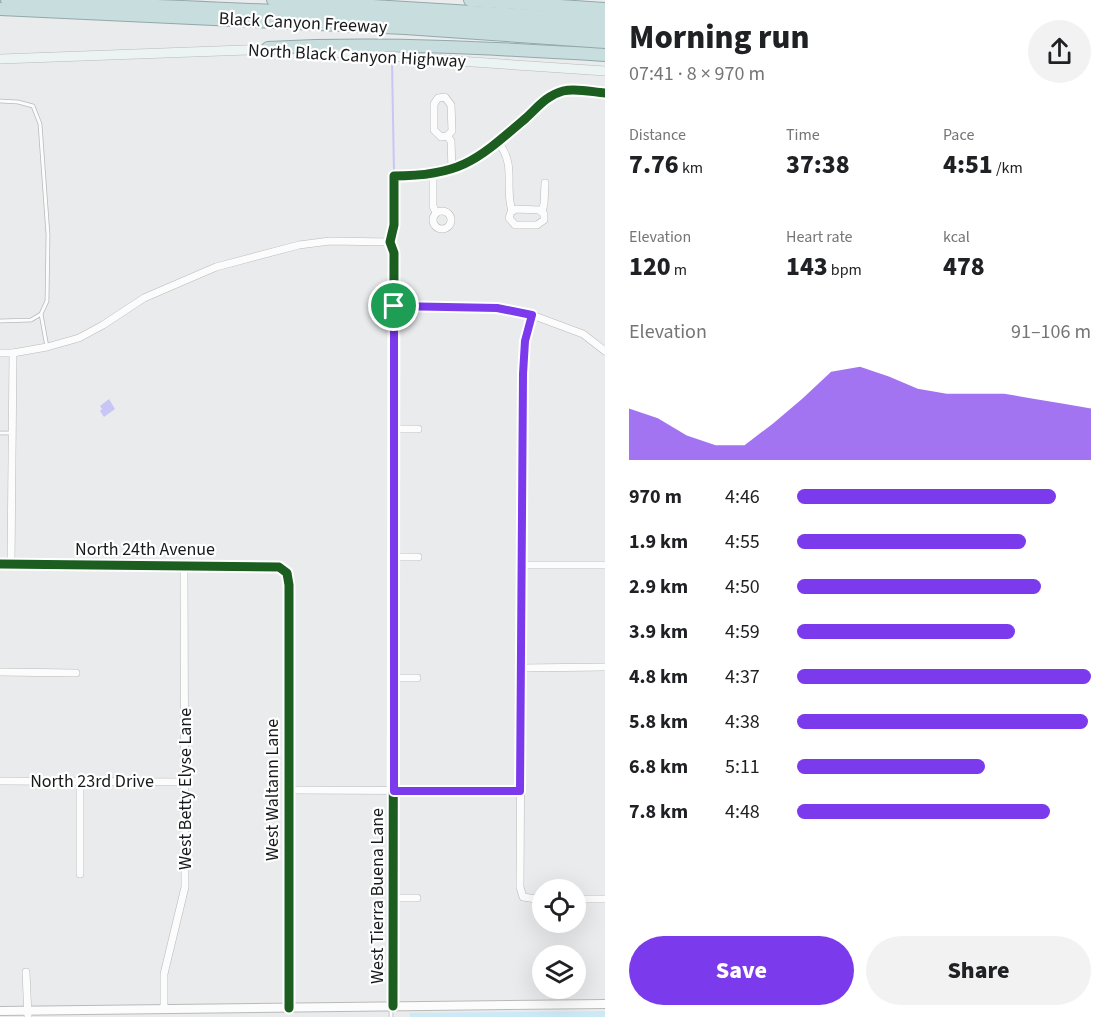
<!DOCTYPE html>
<meta charset="utf-8">
<style>
:root{--surface:#fff;--page:#f2f2f2;--text:#202124;--muted:#757577;--accent:#7c3aed}
body{margin:0;font-family:"Source Sans 3",sans-serif;background:var(--page);color:var(--text);height:100vh;display:flex;flex-direction:column;font-size:22px;white-space:nowrap}
*{box-sizing:border-box;margin:0}
p{font-size:20px;color:var(--muted)}
.icon{flex:none;width:33px;height:33px;fill:none;stroke:currentColor;stroke-width:2;stroke-linecap:round;stroke-linejoin:round}
.map{position:relative;flex:1;overflow:hidden}
.sheet{display:flex;flex-direction:column;background:var(--surface);width:510px}
.sheet>*{flex:none}
.tools{position:absolute;left:532px;top:879px;display:grid;gap:12px}
.tools a{display:grid;place-items:center;width:54px;height:54px;border-radius:50%;background:var(--surface);box-shadow:0 6px 24px #0002;font-size:30px}
.pin{position:absolute;display:grid;place-items:center;width:51px;height:51px;color:#fff;margin:-26px;border:3px solid #fff;border-radius:50%;box-shadow:0 2px 6px #0007}
.round{display:grid;place-items:center;flex:none;width:63px;height:63px;border-radius:32px;background:var(--page)}
.summary{display:flex;align-items:center;justify-content:space-between;height:102px;padding:0 24px}
h1{font-size:33px;font-weight:800;line-height:45px}
.metrics{display:grid;grid-template-columns:repeat(3,1fr);gap:9px;height:102px;padding:6px 24px}
.metrics div{display:grid;align-content:center}
.metrics b{font-size:26px;font-weight:800}
.metrics small{font-size:16px;font-weight:400}
.metrics p{font-size:16px}
.chart{height:168px;padding:12px 24px}
.chart p{display:flex;justify-content:space-between}
.chart svg{width:100%;height:108px;margin-top:6px;fill:var(--accent);opacity:.7}
.primary-button{display:flex;gap:12px;margin-top:auto;padding:12px 24px}
.primary-button a{flex:1;height:69px;border-radius:36px;background:var(--accent);color:#fff;font-size:24px;font-weight:800;line-height:69px;text-align:center}
.primary-button a+a{background:var(--page);color:var(--text)}
ul{padding:0 24px;list-style:none;font-size:20px}
li{display:grid;grid-template-columns:96px 72px 1fr;align-items:center;height:45px}
li i{height:15px;border-radius:8px;background:var(--accent)}
main{display:flex;flex:1;min-height:0}
.map>svg:first-child{display:block}
.green{fill:#cce9f6}
.water{fill:#c7c6f4}
.lines{fill:none;stroke-linecap:round;stroke-linejoin:round}
.stream{stroke:#c7c6f4;stroke-width:2}
.service-casing{stroke:#b8baba;stroke-width:4.5}
.minor-casing{stroke:#b8baba;stroke-width:8}
.tertiary-casing{stroke:#b8baba;stroke-width:10}
.secondary-casing{stroke:#b8baba;stroke-width:10}
.motorway-casing{stroke:#93a8aa;stroke-width:14}
.service{stroke:#fcfcfc;stroke-width:3}
.minor{stroke:#fcfcfc;stroke-width:7}
.tertiary{stroke:#fcfcfc;stroke-width:8}
.secondary{stroke:#ecf3f3;stroke-width:9}
.motorway{stroke:#c8ddde;stroke-width:12}
.cycleway-casing{stroke:#fff;stroke-width:13}
.cycleway{stroke:#1b5e20;stroke-width:9}
.route-casing{stroke:#fff;stroke-width:12}
.route{stroke:#7c3aed;stroke-width:8}
.labels{text-anchor:middle;dominant-baseline:central;stroke-width:4.5;stroke-linejoin:round;paint-order:stroke}
.street-label{font-size:18px;fill:#191a1b;stroke:#fff}
</style>
<main>
<div class="map">
<svg width="605" height="1017" viewBox="0 0 605 1017">
<rect width="100%" height="100%" fill="#e9ebed"/>
<!-- green -->
<path class="green" d="M605 1011V1017H410V1013Z"/>
<!-- water -->
<path class="water" d="M109 399 115 409 104 417 100 411 102 409 100 406Z"/>
<g class="lines">
<!-- stream -->
<path class="stream" d="M392 62 394 173"/>
<defs>
<g id="service">
<path d="M0 101 18 102 33 106 40 124 48 235 47 301 41 314 31 320 0 321"/>
<path d="M41 314 47 347"/>
<path d="M0 433H11"/>
<path d="M391 1007V1017"/>
</g>
<g id="minor">
<path d="M445 97 451 105 452 131 447 136 441 137 434 130V104L438 98Z"/>
<path d="M447 136 451 141 452 170"/>
<path d="M498 142C517 166 504 185 512 211"/>
<path d="M433 174V206L436 213"/>
<path d="M516 209 539 210 544 214V220L537 225H515L509 218 511 212Z"/>
<path d="M542 211 544 204 545 183"/>
<circle cx="442" cy="220" r="9"/>
<path d="M394 306 497 307 532 315 583 334 605 351"/>
<path d="M532 315 525 341 523 373 520 887 523 897 543 900"/>
<path d="M0 353H13L47 347 79 338 103 325 144 298 216 267 299 245 330 241 390 242"/>
<path d="M395 429H418"/>
<path d="M394 557H418"/>
<path d="M0 564 279 567 287 573 289 585V1008"/>
<path d="M11 565 13 353"/>
<path d="M521 565H605"/>
<path d="M521 668 605 667"/>
<path d="M0 672 76 673"/>
<path d="M394 678H417"/>
<path d="M0 781 185 782"/>
<path d="M289 790 520 791"/>
<path d="M80 874V781"/>
<path d="M394 898H417"/>
<path d="M576 899H605"/>
<path d="M26 972 28 1017"/>
<path d="M393 1006 394 253 390 242 394 225V176C461 176 477 160 526 118 537 108 547 95 563 91 576 88 592 92 605 93"/>
<path d="M164 1009V974L185 887 184 566"/>
</g>
<path id="tertiary" d="M0 1011 605 1004"/>
<g id="secondary">
<path d="M311 51 605 71"/>
<path d="M0 59 273 49"/>
</g>
<g id="motorway">
<path d="M7 0C207 8 406 15 605 31"/>
<path d="M273 0 605 20"/>
<path d="M470 0 605 9"/>
<path d="M0 9 405 28 605 42"/>
<path d="M268 48C381 42 492 48 605 55"/>
</g>
</defs>
<!-- service casing -->
<use href="#service" class="service-casing"/>
<!-- minor casing -->
<use href="#minor" class="minor-casing"/>
<!-- tertiary casing -->
<use href="#tertiary" class="tertiary-casing"/>
<!-- secondary casing -->
<use href="#secondary" class="secondary-casing"/>
<!-- motorway casing -->
<use href="#motorway" class="motorway-casing"/>
<!-- service -->
<use href="#service" class="service"/>
<!-- minor -->
<use href="#minor" class="minor"/>
<!-- tertiary -->
<use href="#tertiary" class="tertiary"/>
<!-- secondary -->
<use href="#secondary" class="secondary"/>
<!-- motorway -->
<use href="#motorway" class="motorway"/>
<defs>
<g id="cycleway">
<path d="M0 564 279 567 287 573 289 585V1008"/>
<path d="M393 1006 394 253 390 242 394 225V176C461 176 477 160 526 118 537 108 547 95 563 91 576 88 592 92 605 93"/>
</g>
</defs>
<!-- cycleway casing -->
<use href="#cycleway" class="cycleway-casing"/>
<!-- cycleway -->
<use href="#cycleway" class="cycleway"/>
</g>
<g class="lines">
<defs>
<path id="route" d="M394 306 497 308 532 315 525 341 523 374 520 791H394Z"/>
</defs>
<!-- route casing -->
<use href="#route" class="route-casing"/>
<!-- route -->
<use href="#route" class="route"/>
</g>
<g class="labels">
<!-- street labels -->
<g class="street-label">
<text transform="translate(303 23) rotate(3)">Black Canyon Freeway</text>
<text transform="translate(357 56) rotate(3)">North Black Canyon Highway</text>
<text x="145" y="549">North 24th Avenue</text>
<text x="92" y="781">North 23rd Drive</text>
<text transform="translate(185 789) rotate(-90)">West Betty Elyse Lane</text>
<text transform="translate(272 790) rotate(-90)">West Waltann Lane</text>
<text transform="translate(377 896) rotate(-90)">West Tierra Buena Lane</text>
</g>
</g>
</svg>
<div class="tools">
<a><svg class="icon" aria-label="locate" viewBox="0 0 24 24"><circle cx="12" cy="12" r="6"/><path d="M12 2v4M12 18v4M2 12h4M18 12h4"/></svg></a>
<a><svg class="icon" aria-label="layers" viewBox="0 0 24 24"><path d="M12 4l9 5-9 5-9-5zM3 14l9 5 9-5"/></svg></a>
</div>
<div class="pin" style="left:394px;top:306px;background:#1e9e55"><svg class="icon" aria-label="arrive" viewBox="0 0 24 24"><path d="M6 21V4h12l-3 4 3 4H6"/></svg></div>
</div>
<section class="sheet">
<div class="summary"><div><h1>Morning run</h1><p>07:41 · 8 × 970 m</p></div><a class="round"><svg class="icon" aria-label="share" viewBox="0 0 24 24"><path d="M12 15V3M7 8l5-5 5 5M5 13v7h14v-7"/></svg></a></div>
<div class="metrics">
<div><p>Distance</p><b>7.76<small> km</small></b></div>
<div><p>Time</p><b>37:38</b></div>
<div><p>Pace</p><b>4:51<small> /km</small></b></div>
</div>
<div class="metrics">
<div><p>Elevation</p><b>120<small> m</small></b></div>
<div><p>Heart rate</p><b>143<small> bpm</small></b></div>
<div><p>kcal</p><b>478</b></div>
</div>
<div class="chart"><p><span>Elevation</span>91–106 m</p>
<svg viewBox="0 0 160 44" preserveAspectRatio="none"><path d="M0 44V23L10 27L20 34L30 38L40 38L50 29L60 19L70 8L80 6L90 10L100 15L110 17L120 17L130 17L140 19L150 21L160 23V44z"/></svg>
</div>
<ul>
<li><b>970 m</b>4:46<i style="width:88%"></i></li>
<li><b>1.9 km</b>4:55<i style="width:78%"></i></li>
<li><b>2.9 km</b>4:50<i style="width:83%"></i></li>
<li><b>3.9 km</b>4:59<i style="width:74%"></i></li>
<li><b>4.8 km</b>4:37<i style="width:100%"></i></li>
<li><b>5.8 km</b>4:38<i style="width:99%"></i></li>
<li><b>6.8 km</b>5:11<i style="width:64%"></i></li>
<li><b>7.8 km</b>4:48<i style="width:86%"></i></li>
</ul>
<div class="primary-button"><a>Save</a><a>Share</a></div>
</section>
</main>
